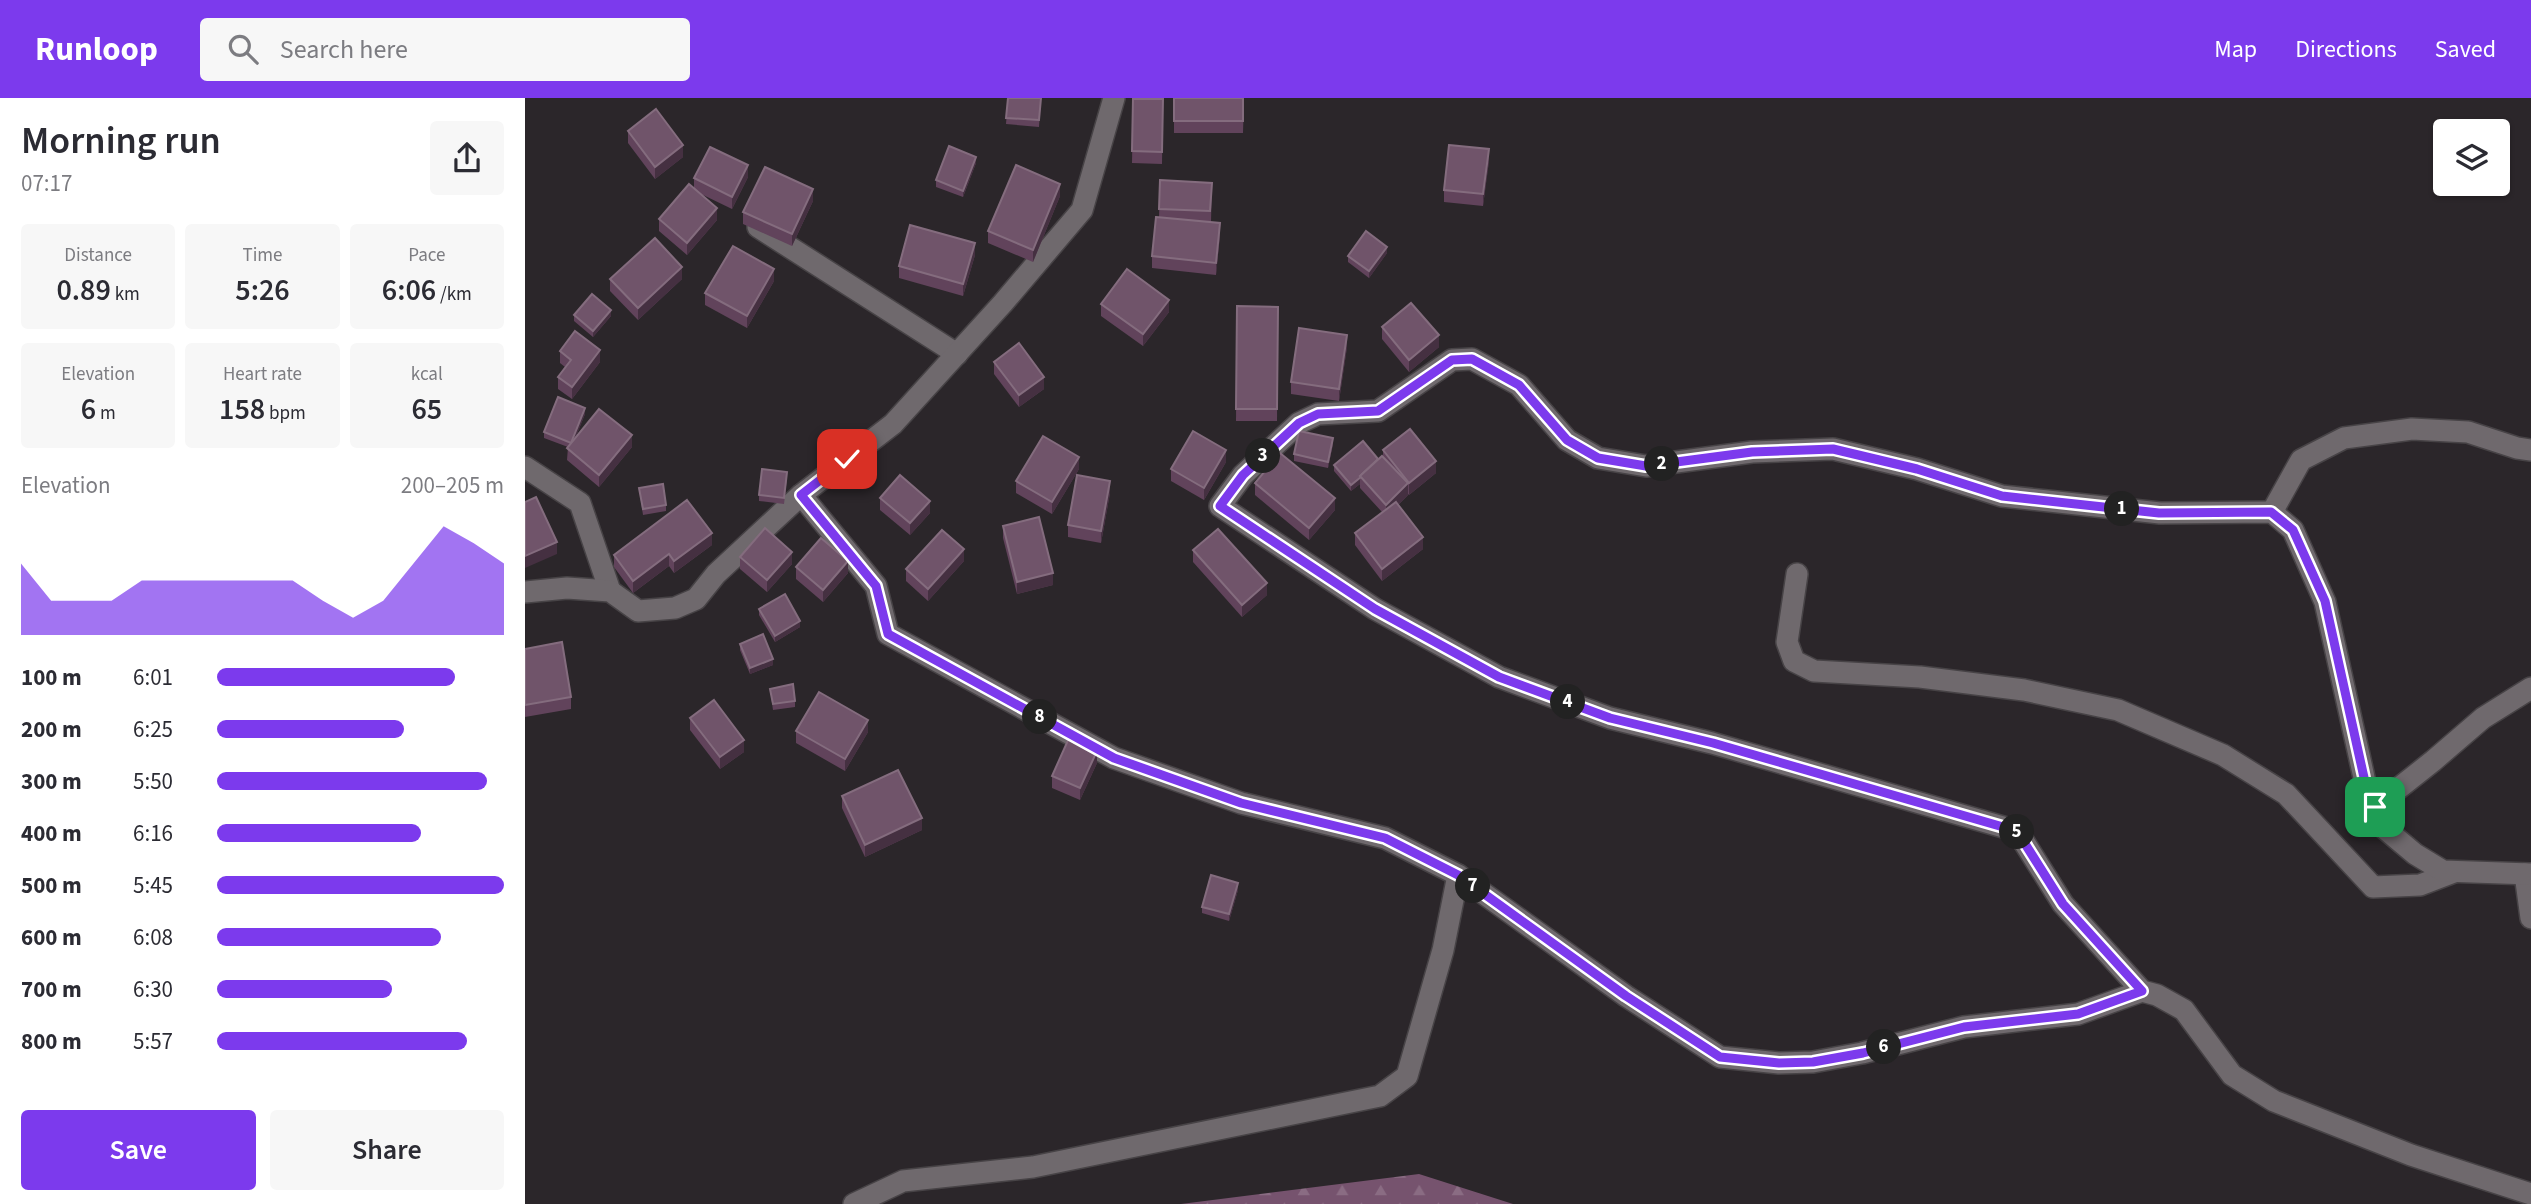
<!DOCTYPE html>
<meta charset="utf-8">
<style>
:root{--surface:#fff;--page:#f7f7f7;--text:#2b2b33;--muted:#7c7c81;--accent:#7c3aed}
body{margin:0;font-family:"Source Sans 3",sans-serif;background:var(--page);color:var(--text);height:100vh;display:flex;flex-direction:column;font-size:26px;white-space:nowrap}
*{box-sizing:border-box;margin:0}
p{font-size:23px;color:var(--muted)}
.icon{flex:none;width:38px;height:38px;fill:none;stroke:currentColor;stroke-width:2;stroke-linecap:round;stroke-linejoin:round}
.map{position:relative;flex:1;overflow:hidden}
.drawer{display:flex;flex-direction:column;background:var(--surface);width:525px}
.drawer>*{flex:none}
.tools{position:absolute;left:1908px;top:21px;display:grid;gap:14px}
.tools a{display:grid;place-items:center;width:77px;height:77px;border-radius:7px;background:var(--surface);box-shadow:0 2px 5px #0004;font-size:35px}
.pin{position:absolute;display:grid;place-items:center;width:60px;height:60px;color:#fff;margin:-30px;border-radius:14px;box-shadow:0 4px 10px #0006}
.km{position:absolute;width:35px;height:35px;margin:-18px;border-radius:50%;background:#222;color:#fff;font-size:19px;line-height:35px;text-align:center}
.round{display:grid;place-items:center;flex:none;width:74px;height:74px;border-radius:7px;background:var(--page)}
.overview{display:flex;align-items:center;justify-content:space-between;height:119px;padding:0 21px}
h1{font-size:38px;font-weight:600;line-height:52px}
.stats{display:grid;grid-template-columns:repeat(3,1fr);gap:10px;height:119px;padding:7px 21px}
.stats div{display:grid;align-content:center;border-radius:7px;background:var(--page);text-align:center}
.stats b{font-size:30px;font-weight:600}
.stats small{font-size:19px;font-weight:400}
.stats p{font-size:19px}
.chart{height:196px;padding:14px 21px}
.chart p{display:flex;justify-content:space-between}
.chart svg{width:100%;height:126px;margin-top:7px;fill:var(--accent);opacity:.7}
.cta{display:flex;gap:14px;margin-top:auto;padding:14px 21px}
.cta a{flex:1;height:80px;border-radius:7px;background:var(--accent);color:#fff;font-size:28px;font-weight:600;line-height:80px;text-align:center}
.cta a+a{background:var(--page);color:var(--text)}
ul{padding:0 21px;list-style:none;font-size:23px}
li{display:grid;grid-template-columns:112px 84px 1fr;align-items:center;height:52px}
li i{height:18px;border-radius:9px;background:var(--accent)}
header{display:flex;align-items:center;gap:42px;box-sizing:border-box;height:98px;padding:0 35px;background:var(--accent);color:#fff}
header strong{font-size:33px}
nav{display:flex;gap:38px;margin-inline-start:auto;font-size:24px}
.search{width:490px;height:63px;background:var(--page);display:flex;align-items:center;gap:18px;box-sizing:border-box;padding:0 24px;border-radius:7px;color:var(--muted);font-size:26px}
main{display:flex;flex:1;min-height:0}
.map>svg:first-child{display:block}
.forest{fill:url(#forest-firs)}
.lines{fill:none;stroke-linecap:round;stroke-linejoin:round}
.minor-casing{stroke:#474346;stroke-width:24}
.minor{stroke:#6f696d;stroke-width:21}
.wall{fill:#61435b}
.shaded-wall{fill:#453041}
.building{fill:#70546a;stroke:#846c7e;stroke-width:2}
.route-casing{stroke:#fff;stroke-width:14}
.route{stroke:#7c3aed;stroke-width:9}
</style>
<header>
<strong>Runloop</strong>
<div class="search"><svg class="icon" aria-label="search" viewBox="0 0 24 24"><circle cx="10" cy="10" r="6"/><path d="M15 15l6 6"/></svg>Search here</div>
<nav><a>Map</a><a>Directions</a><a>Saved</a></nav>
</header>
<main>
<section class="drawer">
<div class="overview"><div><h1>Morning run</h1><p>07:17</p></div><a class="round"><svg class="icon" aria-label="share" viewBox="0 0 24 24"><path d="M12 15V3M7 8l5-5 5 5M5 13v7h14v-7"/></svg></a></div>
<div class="stats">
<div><p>Distance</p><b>0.89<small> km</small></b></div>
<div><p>Time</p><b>5:26</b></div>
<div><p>Pace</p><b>6:06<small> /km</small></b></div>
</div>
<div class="stats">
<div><p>Elevation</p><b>6<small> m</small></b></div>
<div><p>Heart rate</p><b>158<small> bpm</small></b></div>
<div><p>kcal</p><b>65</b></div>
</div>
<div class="chart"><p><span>Elevation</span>200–205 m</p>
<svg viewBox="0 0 160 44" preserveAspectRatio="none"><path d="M0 44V19L10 32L20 32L30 32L40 25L50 25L60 25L70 25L80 25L90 25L100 32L110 38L120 32L130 19L140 6L150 12L160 19V44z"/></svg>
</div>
<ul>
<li><b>100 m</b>6:01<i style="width:83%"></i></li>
<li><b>200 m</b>6:25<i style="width:65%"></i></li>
<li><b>300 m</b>5:50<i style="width:94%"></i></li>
<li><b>400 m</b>6:16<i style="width:71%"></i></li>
<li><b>500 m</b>5:45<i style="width:100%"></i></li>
<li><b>600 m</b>6:08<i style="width:78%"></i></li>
<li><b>700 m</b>6:30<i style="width:61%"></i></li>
<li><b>800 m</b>5:57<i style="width:87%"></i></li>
</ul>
<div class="cta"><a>Save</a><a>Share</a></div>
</section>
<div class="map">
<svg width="2006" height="1106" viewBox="0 0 2006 1106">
<defs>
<pattern id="forest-firs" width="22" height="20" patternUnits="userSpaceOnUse" patternTransform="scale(1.75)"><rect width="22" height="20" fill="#76536e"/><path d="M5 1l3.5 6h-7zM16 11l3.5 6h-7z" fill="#8a6c83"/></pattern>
</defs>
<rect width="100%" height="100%" fill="#2b262a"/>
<!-- forest -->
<path class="forest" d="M894 1076 988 1106H656Z"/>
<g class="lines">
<defs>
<g id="minor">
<path d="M233 129 432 256"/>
<path d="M0 369 55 405 85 493"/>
<path d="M276 397 351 488 363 536 589 660 716 705 860 740 933 777 1101 898 1195 959 1254 965 1288 964 1337 955 1439 929 1553 916 1617 893"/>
<path d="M1747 414 1776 362 1819 340 1887 331 1943 334 1992 350 2006 352"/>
<path d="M1272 476 1262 544 1269 563 1289 573 1395 579 1499 592 1593 612 1698 657 1761 696 1848 789 1895 787 1929 774"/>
<path d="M0 494 42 490 85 493 113 513 150 510 171 501 191 476 276 397 368 326 478 205 557 112 589 0"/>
<path d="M1850 709 1908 663 1958 620 2006 590"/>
<path d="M2000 776 2006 820"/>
<path d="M2006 776 1918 773 1890 756 1859 730 1840 684 1800 504 1768 432 1747 414 1635 415 1477 398 1392 371 1308 351 1227 354 1121 368 1073 360 1042 342 994 287 947 261 927 262 853 313 793 316 774 325 718 377 695 408 850 511 974 579 1085 620 1187 645 1492 733 1538 806 1617 893 1632 897 1659 912 1707 977 1749 1003 1886 1057 2006 1096"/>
<path d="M329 1106 378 1083 508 1069 855 998 882 978 918 852 933 777"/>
</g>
</defs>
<!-- minor casing -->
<use href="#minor" class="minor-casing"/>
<!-- minor -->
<use href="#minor" class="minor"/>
</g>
<!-- wall -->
<g class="wall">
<path d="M483 0H516L514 29 481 26Z"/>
<path d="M649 0H719L718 35H649Z"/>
<path d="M608 1H638L637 66 607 65Z"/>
<path d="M103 33 158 59 130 81 103 45Z"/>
<path d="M964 63 958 108 919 104V92Z"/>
<path d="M451 65 438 99 411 89V82Z"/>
<path d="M223 79 207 111 176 96 192 122 162 157 134 133V121L169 90V80Z"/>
<path d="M635 82 687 85 686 124 695 137 691 177 627 170V158L634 119Z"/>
<path d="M535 98 508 164 463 145V133Z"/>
<path d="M288 103 267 148 218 126V114Z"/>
<path d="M862 155 844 180 823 164V158Z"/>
<path d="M450 157 438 198 374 180V168Z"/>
<path d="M85 181H157L113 222 85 193Z"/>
<path d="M249 183 222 230 180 207V195Z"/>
<path d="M576 206 644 214 618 248 576 218Z"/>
<path d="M712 208 753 209 752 323H711Z"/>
<path d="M49 217 86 218 68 239 49 223Z"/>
<path d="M857 229 914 249 884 274 857 241Z"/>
<path d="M822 249 814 303 766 296V284Z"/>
<path d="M35 253 75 264 47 301 33 291V279L40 269 35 265Z"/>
<path d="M469 264 519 291 494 309 469 276Z"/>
<path d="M60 316 51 338 107 349 74 389 42 362 43 349 19 340V334Z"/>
<path d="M808 346 803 370 769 363V356Z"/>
<path d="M858 352 911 375 884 397 883 396V397L873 407 898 451 857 483 830 447V435L857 414 835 390V386L826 393 809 373V367L853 361 858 359Z"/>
<path d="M701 364 679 402 646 383V371Z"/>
<path d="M554 371 527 416 491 395V383Z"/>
<path d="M262 380 259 406 234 403V397Z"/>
<path d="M730 385 810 412 784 442 730 397Z"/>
<path d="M114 390 141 407V413L118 417Z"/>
<path d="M585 395 576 445 543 439V427Z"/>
<path d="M355 400 405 415 385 437 355 412Z"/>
<path d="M478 428 528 487 492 496 478 440Z"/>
<path d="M187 447 149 475 144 468 108 495 89 469V457Z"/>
<path d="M668 452 742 497 717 519 668 464Z"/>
<path d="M215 459 267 466 242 494 215 471Z"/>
<path d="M439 463 403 503 381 483V471Z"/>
<path d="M271 469 323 475 298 504 271 481Z"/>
<path d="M234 511 275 529 250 544 234 517Z"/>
<path d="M215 546 248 567 225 576 215 552Z"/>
<path d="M0 551 46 599V611L0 619Z"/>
<path d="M245 591 270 603V609L248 612Z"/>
<path d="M165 620 219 654 195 671 165 632Z"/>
<path d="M271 633 343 634 320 673 271 645Z"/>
<path d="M572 665 555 702 527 690V678Z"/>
<path d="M317 698 397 732 340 759 317 710Z"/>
<path d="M713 792 704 823 677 815V809Z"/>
</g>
<!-- shaded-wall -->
<g class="shaded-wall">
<path d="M158 47V59L130 81V69Z"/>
<path d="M964 51V63L958 108V96Z"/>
<path d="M451 59V65L438 99V93Z"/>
<path d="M223 67V79L207 111V99Z"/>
<path d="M535 86V98L508 164V152Z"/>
<path d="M288 91V103L267 148V136Z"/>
<path d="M192 110V122L162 157V145Z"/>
<path d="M695 125V137L691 177V165Z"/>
<path d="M450 145V157L438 198V186Z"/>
<path d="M862 149V155L844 180V173Z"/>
<path d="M157 169V181L113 222V210Z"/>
<path d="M249 171V183L222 230V218Z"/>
<path d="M644 202V214L618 248V236Z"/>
<path d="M86 212V218L68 239V233Z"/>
<path d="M822 237V249L814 303V291Z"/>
<path d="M914 237V249L884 274V262Z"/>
<path d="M75 252V264L47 301V289Z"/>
<path d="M519 279V291L494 309V297Z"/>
<path d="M60 310V316L46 351V345Z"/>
<path d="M107 337V349L74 389V377Z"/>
<path d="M808 340V346L803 370V364Z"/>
<path d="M701 352V364L679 402V390Z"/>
<path d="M554 359V371L527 416V404Z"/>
<path d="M911 363V375L884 397V385Z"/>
<path d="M835 380V386L826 393V387Z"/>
<path d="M585 383V395L576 445V433Z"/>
<path d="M883 385V397L861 419V407Z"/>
<path d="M810 400V412L784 442V430Z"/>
<path d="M405 403V415L385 437V425Z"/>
<path d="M187 435V447L149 475V463Z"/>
<path d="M898 439V451L857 483V471Z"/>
<path d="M32 444V456L0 470V458Z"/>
<path d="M439 451V463L403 503V491Z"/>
<path d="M267 454V466L242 494V482Z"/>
<path d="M144 456V468L108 495V483Z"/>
<path d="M323 463V475L298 504V492Z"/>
<path d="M528 475V487L492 496V484Z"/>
<path d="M742 485V497L717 519V507Z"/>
<path d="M275 523V529L250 544V538Z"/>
<path d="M248 561V567L225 576V570Z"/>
<path d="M343 622V634L320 673V661Z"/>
<path d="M219 642V654L195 671V659Z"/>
<path d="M572 653V665L555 702V690Z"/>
<path d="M397 720V732L340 759V747Z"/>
<path d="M713 785V792L704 823V816Z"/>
</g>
<!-- building -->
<g class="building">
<path d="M483 0H516L514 22 481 20Z"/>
<rect x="649" y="0" width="69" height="23"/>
<path d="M608 1H638L637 54 607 53Z"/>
<path d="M131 11 158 47 130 69 103 33Z"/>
<path d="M924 47 964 51 958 96 919 92Z"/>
<path d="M424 48 451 59 438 93 411 82Z"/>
<path d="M185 49 223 67 207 99 169 80Z"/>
<path d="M491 67 535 86 508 152 463 133Z"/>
<path d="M240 69 288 91 267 136 218 114Z"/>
<path d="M635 82 687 85 685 113 634 111Z"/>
<path d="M164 86 192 110 162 145 134 121Z"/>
<path d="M631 119 695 125 691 165 627 158Z"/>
<path d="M385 127 450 145 438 186 374 168Z"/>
<path d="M841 133 862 149 844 173 823 158Z"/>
<path d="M130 140 157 169 113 210 85 181Z"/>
<path d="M208 148 249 171 222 218 180 195Z"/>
<path d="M602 171 644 202 618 236 576 206Z"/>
<path d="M67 196 86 212 68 233 49 217Z"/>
<path d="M886 205 914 237 884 262 857 229Z"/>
<path d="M712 208 753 209 752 311H711Z"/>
<path d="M774 230 822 237 814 291 766 284Z"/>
<path d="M50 233 75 252 47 289 33 279 46 262 35 253Z"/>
<path d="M494 245 519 279 494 297 469 264Z"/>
<path d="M33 299 60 310 46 345 19 334Z"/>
<path d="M74 311 107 337 74 377 42 350Z"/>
<path d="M885 331 911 363 884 385 858 352Z"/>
<path d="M668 333 701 352 679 390 646 371Z"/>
<path d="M774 333 808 340 803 364 769 356Z"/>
<path d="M518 338 554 359 527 404 491 383Z"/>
<path d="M838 343 853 361 835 378 836 379 826 387 809 367Z"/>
<path d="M755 355 810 400 784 430 730 385Z"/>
<path d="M857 358 883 385 861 407 835 378Z"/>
<path d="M237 371 262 374 259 400 234 397Z"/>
<path d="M375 377 405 403 385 425 355 400Z"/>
<path d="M552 377 585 383 576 433 543 427Z"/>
<path d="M138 386 141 407 118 411 114 390Z"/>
<path d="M11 399 32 444 0 458V404Z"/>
<path d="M162 402 187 435 149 463 144 456 108 483 89 457Z"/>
<path d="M871 404 898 439 857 471 830 435Z"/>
<path d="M514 419 528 475 492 484 478 428Z"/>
<path d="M240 430 267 454 242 482 215 459Z"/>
<path d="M693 431 742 485 717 507 668 452Z"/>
<path d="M417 432 439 451 403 491 381 471Z"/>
<path d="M296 440 323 463 298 492 271 469Z"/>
<path d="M260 496 275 523 250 538 234 511Z"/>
<path d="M238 536 248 561 225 570 215 546Z"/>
<path d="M37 544 46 599 0 607V551Z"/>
<path d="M268 586 270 603 248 606 245 591Z"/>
<path d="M294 594 343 622 320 661 271 633Z"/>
<path d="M189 602 219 642 195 659 165 620Z"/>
<path d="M544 640 572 653 555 690 527 678Z"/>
<path d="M373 672 397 720 340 747 317 698Z"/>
<path d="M686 777 713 785 704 816 677 809Z"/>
</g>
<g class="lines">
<defs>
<path id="route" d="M322 361 276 397 351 488 363 536 589 660 716 705 860 740 933 777 1101 898 1195 959 1254 965 1288 964 1338 955 1439 929 1553 916 1617 893 1538 806 1492 733 1188 645 1085 620 974 579 850 511 695 408 718 377 774 325 793 316 853 313 927 262 947 261 994 287 1042 342 1073 360 1121 368 1227 354 1308 351 1392 371 1477 398 1634 415 1746 414 1768 432 1800 503 1840 684 1850 709"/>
</defs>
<!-- route casing -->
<use href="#route" class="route-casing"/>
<!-- route -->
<use href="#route" class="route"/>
</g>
</svg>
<div class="tools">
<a><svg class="icon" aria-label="layers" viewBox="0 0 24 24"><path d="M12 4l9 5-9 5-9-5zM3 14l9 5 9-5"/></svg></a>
</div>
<div class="pin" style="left:1850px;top:709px;background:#1e9e55"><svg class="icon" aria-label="arrive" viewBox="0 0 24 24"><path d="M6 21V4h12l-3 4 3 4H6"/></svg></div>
<div class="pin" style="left:322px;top:361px;background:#d93025"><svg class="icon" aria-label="check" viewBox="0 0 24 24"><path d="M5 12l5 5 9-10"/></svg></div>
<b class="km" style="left:1597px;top:411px">1</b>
<b class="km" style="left:1137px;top:366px">2</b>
<b class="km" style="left:738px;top:358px">3</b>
<b class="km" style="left:1043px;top:604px">4</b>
<b class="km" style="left:1492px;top:734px">5</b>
<b class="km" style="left:1359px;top:949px">6</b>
<b class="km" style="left:948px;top:788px">7</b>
<b class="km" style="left:515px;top:619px">8</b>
</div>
</main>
